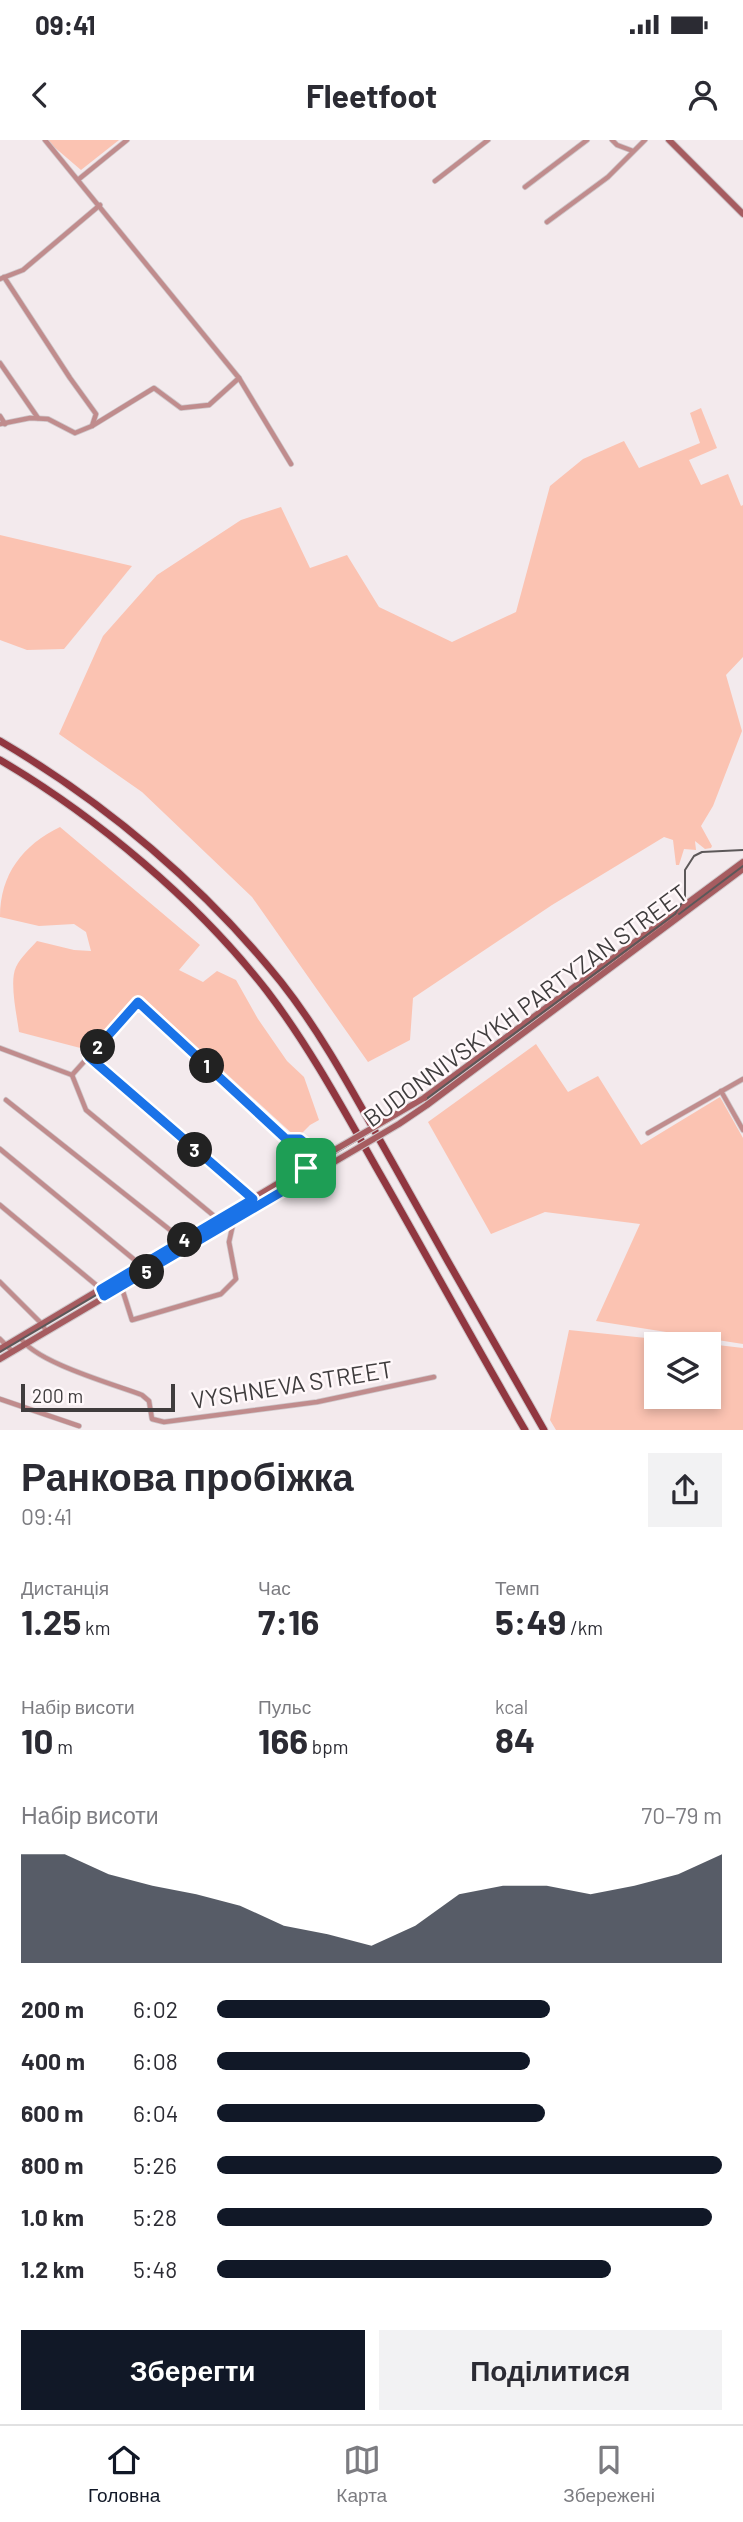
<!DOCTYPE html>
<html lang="uk">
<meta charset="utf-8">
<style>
:root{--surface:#fff;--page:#f2f2f3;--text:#2b2b33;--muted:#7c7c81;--line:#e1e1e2;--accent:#111827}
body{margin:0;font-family:Barlow,sans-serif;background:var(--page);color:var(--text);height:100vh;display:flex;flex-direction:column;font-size:26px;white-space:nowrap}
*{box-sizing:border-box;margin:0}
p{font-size:23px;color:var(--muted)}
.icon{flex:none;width:38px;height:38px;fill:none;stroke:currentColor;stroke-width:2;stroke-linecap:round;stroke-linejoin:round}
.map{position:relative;height:1290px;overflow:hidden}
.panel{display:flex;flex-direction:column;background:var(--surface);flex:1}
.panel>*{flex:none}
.buttons{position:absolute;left:644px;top:1192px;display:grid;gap:14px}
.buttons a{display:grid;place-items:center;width:77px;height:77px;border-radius:0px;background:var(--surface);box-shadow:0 4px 10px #0003;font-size:35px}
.scale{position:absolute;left:21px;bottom:18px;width:154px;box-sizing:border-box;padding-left:7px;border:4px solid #3f3c3d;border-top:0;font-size:19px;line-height:24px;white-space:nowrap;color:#3f3c3d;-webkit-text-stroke:5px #fff8fa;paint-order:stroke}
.pin{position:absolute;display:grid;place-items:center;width:60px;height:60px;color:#fff;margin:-30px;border-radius:14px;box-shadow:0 4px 10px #0006}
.km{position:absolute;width:35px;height:35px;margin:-18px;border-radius:50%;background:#222;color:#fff;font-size:19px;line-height:35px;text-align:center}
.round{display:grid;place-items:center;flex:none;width:74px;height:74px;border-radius:0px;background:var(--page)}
.overview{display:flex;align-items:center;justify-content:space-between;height:119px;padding:0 21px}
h1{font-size:38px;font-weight:700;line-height:52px}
.metrics{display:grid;grid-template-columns:repeat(3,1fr);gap:10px;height:119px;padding:7px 21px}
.metrics div{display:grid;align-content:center}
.metrics b{font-size:35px;font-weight:700}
.metrics small{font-size:19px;font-weight:400}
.metrics p{font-size:19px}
.chart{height:196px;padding:14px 21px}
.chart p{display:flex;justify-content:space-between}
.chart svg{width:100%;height:126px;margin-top:7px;fill:var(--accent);opacity:.7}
.button{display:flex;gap:14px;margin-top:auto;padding:14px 21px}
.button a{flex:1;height:80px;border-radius:0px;background:var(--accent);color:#fff;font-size:28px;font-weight:700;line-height:80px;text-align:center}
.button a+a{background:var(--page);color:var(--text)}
ul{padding:0 21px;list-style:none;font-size:23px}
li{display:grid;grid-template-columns:112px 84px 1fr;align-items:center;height:52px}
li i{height:18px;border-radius:9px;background:var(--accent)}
.status{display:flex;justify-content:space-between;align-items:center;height:49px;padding:0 35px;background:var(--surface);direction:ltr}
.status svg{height:19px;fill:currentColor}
header{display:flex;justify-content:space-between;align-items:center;height:91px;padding:0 21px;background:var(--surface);font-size:32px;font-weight:700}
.tabs{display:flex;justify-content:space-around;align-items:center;height:98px;border-top:2px solid var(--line);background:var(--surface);font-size:19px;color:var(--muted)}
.tabs a{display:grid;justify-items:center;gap:4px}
.tabs .selected{color:var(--accent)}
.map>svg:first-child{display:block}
.green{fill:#fbc3b2}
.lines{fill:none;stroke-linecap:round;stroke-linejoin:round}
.street-casing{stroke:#cfc7ca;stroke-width:6}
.secondary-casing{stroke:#cfc7ca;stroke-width:8}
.primary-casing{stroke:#cfc7ca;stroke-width:9}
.street{stroke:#c08c8d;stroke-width:4.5}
.secondary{stroke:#a65c60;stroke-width:6}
.primary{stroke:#913740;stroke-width:7}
.tram{stroke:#5c5859;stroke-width:2}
.secondary-bridge-casing{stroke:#cfc7ca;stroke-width:8;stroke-linecap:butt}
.secondary-bridge{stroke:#a65c60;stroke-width:6}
.route-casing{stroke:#fff;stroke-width:14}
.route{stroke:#1a73e8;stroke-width:9}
.labels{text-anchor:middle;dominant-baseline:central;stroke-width:5;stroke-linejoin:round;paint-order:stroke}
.street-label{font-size:24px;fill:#3f3c3d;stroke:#fff8fa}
</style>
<div class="status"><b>09:41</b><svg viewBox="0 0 49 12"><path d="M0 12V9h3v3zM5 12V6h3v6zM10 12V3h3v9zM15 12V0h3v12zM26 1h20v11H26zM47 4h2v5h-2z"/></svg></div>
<header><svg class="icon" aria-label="back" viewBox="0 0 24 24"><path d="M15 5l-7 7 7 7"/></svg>Fleetfoot<svg class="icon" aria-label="person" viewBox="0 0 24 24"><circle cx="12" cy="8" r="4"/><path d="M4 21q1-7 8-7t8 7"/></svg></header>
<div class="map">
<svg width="743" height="1290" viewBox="0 0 743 1290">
<rect width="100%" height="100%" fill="#f3eaed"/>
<!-- green -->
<g class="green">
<path d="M46 0H119L81 30Z"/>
<path d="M701 268 717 308 689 320 701 345 728 334 741 366 743 365V517L726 535 742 591 713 666 701 686 712 706 711 708 705 709 695 701 696 710 684 709 679 725H676L673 700 664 697 552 765 413 858 410 900 368 922 252 757 142 652 59 594 103 496 157 435 241 380 281 367 310 428 347 415 379 467 452 502 516 472 550 346 583 319 624 301 639 328 700 303 690 273Z"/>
<path d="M0 395 132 426 64 509 27 510 0 500Z"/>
<path d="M60 687 200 805 179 830 203 842 217 831 236 840 258 879 287 921 304 937 319 980 310 985 297 998 141 856 88 910 19 892C17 876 9 841 16 827 21 817 30 809 37 801L74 810 91 811 86 792 74 784 39 786 0 777C0 734 23 705 60 687Z"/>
<path d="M536 904 568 952 598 936 641 1005 720 957 743 998V1204L596 1181 640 1084 545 1072 491 1094 428 982Z"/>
<path d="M569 1190 704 1204H656V1256H709V1204L743 1208V1290H556L550 1280Z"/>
</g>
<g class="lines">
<defs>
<g id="street">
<path d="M45 0 239 238 291 324"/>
<path d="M612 0 617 5 633 11"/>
<path d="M79 39 127 0"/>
<path d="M435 41 488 0"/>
<path d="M525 47 587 0"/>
<path d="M547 82 608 37 645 0"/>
<path d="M4 137 70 238 96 274 92 286"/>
<path d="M0 139 23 130 100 65"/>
<path d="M0 223 38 278"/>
<path d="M0 276 5 284"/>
<path d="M0 284 30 278 48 279 75 293 92 286 154 248 181 268 209 265 239 238"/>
<path d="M0 908 72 935 138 862 286 999H300L306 1004 303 1024 306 1028 305 1038"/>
<path d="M89 917 253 1059 257 1066"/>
<path d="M72 935 86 970 219 1080 222 1087"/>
<path d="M721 951 743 990"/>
<path d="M6 960 184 1101 188 1108"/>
<path d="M648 993 743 939"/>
<path d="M0 1009 142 1126 145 1133"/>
<path d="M0 1065 101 1149 104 1156"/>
<path d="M119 1139 132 1180 221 1154 236 1139 229 1102 234 1080 230 1073"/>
<path d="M0 1142 42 1184 46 1191"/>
<path d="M20 1197C34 1222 113 1244 142 1255L149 1261 152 1279 164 1282 317 1262 434 1237"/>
<path d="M0 1199 12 1211"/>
<path d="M0 1259 79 1286"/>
</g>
<g id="secondary">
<path d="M669 0 743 74"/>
<path d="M424 958 743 722"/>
<path d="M427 965 743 729"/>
<path d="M0 1209 319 1019"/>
<path d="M0 1219 324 1028"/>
</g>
<g id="primary">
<path d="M0 601C106 663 204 746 281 842 326 899 359 964 395 1027 444 1115 494 1203 544 1290"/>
<path d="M0 620C97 677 198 762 267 851 309 906 342 967 376 1027 426 1114 474 1203 525 1290"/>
</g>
</defs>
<!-- street casing -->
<use href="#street" class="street-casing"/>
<!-- secondary casing -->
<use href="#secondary" class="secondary-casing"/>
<!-- primary casing -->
<use href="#primary" class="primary-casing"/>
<!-- street -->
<use href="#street" class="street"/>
<!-- secondary -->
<use href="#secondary" class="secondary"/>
<!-- primary -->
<use href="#primary" class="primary"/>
<!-- tram -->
<g class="tram">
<path d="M679 774 743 726"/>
<path d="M0 1212 425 960 675 774 685 758V730L694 716 702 712 743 710"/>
</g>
<defs>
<g id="secondary-bridge">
<path d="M319 1019 424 958"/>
<path d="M324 1028 399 984 427 965"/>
</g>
</defs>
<!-- secondary-bridge casing -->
<use href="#secondary-bridge" class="secondary-bridge-casing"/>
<!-- secondary-bridge -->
<use href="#secondary-bridge" class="secondary-bridge"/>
</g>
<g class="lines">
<defs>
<path id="route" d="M138 862 286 999H300L306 1004 303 1024 306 1028 305 1038 104 1156 101 1149 253 1059 89 917Z"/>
</defs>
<!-- route casing -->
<use href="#route" class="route-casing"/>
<!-- route -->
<use href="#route" class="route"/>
</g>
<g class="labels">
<!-- street labels -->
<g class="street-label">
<text transform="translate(525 865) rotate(-36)">BUDONNIVSKYKH PARTYZAN STREET</text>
<text transform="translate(292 1244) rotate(-9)">VYSHNEVA STREET</text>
</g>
</g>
</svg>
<div class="buttons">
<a><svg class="icon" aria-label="layers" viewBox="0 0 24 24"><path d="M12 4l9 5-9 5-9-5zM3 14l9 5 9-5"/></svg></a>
</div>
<div class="scale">200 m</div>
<div class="pin" style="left:306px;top:1028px;background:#1e9e55"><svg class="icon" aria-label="arrive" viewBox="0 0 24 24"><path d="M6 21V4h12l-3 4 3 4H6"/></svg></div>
<b class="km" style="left:207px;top:926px">1</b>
<b class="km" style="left:98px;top:907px">2</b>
<b class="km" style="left:195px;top:1010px">3</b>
<b class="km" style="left:185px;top:1100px">4</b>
<b class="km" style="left:147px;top:1132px">5</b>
</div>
<section class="panel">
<div class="overview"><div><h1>Ранкова пробіжка</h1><p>09:41</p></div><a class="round"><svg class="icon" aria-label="share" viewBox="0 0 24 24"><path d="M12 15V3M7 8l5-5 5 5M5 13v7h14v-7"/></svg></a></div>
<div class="metrics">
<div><p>Дистанція</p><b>1.25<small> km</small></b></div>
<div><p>Час</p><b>7:16</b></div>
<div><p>Темп</p><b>5:49<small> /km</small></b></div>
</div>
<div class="metrics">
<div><p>Набір висоти</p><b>10<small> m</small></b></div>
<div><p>Пульс</p><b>166<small> bpm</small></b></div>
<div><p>kcal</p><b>84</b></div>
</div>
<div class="chart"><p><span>Набір висоти</span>70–79 m</p>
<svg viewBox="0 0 160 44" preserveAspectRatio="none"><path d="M0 44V6L10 6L20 13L30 17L40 20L50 24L60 31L70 34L80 38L90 31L100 20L110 17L120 17L130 20L140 17L150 13L160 6V44z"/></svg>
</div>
<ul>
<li><b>200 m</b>6:02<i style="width:66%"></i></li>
<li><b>400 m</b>6:08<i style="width:62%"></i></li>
<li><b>600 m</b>6:04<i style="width:65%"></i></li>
<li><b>800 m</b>5:26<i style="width:100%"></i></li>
<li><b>1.0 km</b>5:28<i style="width:98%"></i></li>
<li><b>1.2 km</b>5:48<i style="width:78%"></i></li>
</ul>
<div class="button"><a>Зберегти</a><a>Поділитися</a></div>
</section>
<nav class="tabs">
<a class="selected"><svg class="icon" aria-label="home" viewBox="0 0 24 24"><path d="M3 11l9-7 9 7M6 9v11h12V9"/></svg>Головна</a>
<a><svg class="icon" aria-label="map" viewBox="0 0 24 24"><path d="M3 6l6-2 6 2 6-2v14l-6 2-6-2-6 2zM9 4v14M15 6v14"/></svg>Карта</a>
<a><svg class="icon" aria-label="saved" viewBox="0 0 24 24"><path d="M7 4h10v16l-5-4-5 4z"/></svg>Збережені</a>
</nav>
